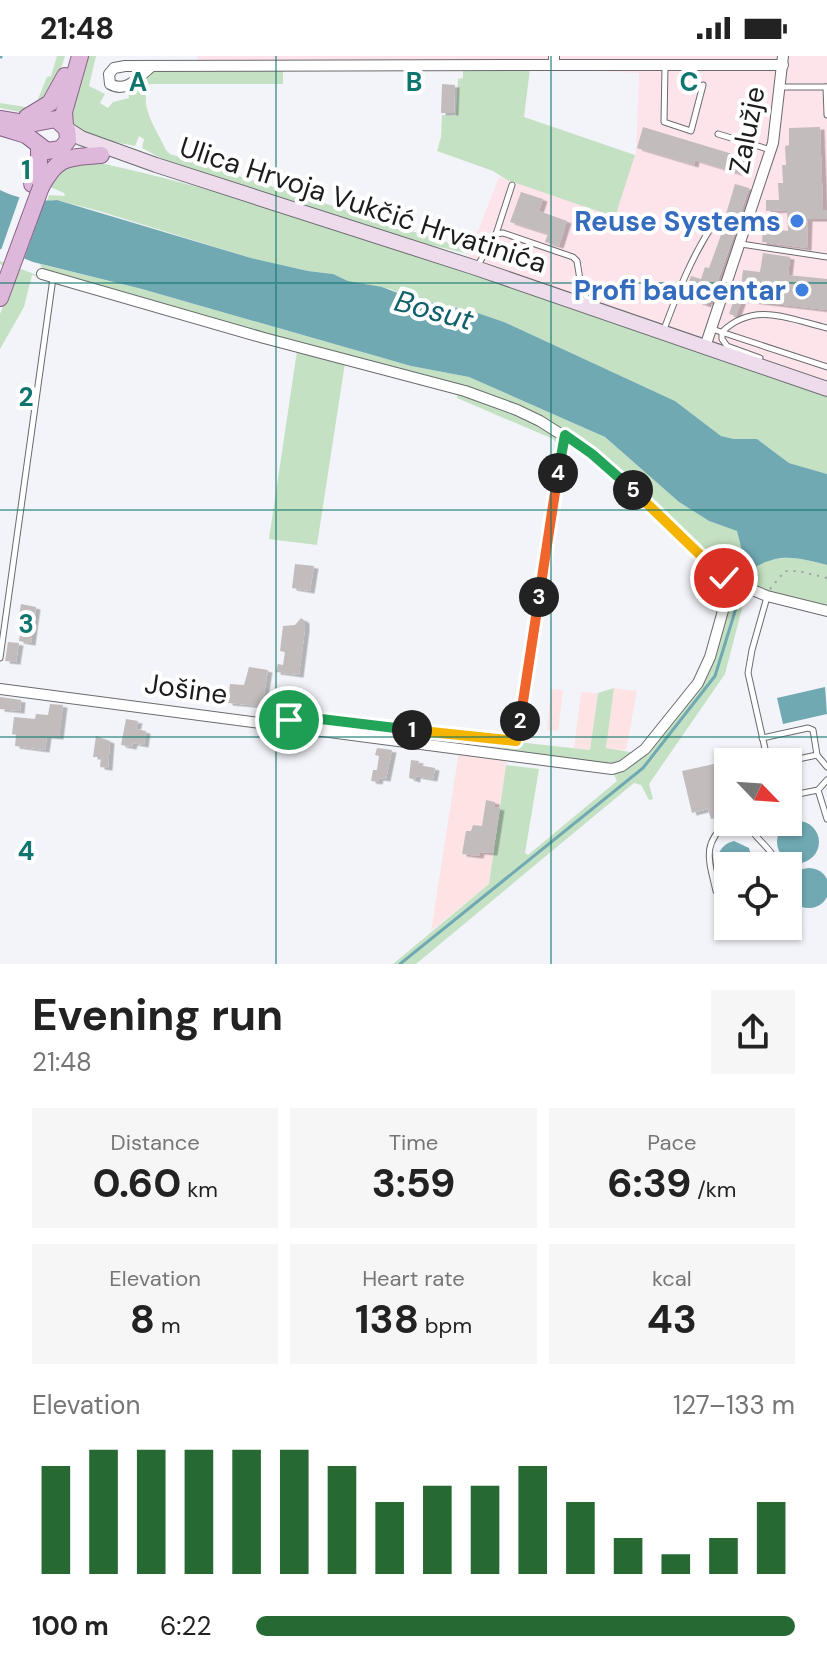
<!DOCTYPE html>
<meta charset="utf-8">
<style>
:root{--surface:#fff;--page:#f6f6f6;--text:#222;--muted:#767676;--accent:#276933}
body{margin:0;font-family:"DM Sans",sans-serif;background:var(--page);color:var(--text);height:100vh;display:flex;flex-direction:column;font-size:30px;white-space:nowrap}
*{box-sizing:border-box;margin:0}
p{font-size:26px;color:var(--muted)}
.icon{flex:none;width:44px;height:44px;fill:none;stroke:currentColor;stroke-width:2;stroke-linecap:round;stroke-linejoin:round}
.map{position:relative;height:908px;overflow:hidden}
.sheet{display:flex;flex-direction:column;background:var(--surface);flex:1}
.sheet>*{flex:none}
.needle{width:52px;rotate:115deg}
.controls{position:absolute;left:714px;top:692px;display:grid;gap:16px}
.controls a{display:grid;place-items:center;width:88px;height:88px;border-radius:0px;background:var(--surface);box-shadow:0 2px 6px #0004;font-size:40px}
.pin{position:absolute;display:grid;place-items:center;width:68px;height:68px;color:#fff;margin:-34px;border:4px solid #fff;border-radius:50%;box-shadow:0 2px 8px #0007}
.km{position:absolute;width:40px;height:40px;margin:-20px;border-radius:50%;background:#222;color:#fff;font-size:22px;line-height:40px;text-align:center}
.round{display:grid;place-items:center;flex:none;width:84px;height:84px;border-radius:0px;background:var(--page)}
.overview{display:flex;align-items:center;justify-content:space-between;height:136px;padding:0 32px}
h1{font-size:44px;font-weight:700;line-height:60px}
.metrics{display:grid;grid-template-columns:repeat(3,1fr);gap:12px;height:136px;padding:8px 32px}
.metrics div{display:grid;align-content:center;border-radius:0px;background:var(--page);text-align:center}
.metrics b{font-size:40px;font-weight:700}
.metrics small{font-size:22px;font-weight:400}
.metrics p{font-size:22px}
.chart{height:224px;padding:16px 32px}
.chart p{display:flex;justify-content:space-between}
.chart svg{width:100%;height:144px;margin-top:8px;stroke:var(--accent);stroke-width:6}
ul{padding:0 32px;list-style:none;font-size:26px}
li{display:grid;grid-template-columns:128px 96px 1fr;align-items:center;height:60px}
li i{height:20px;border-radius:10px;background:var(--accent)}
.status{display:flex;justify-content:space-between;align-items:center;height:56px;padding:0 40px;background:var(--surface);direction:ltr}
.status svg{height:22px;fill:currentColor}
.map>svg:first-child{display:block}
.commercial{fill:#fde3ea}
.industrial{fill:#fee3e5}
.green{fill:#c5e1c3}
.water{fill:#70a9b2}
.pier{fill:#f3f4f9}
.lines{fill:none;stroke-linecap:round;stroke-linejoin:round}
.stream{stroke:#70a9b2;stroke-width:3}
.building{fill:#c2bcbc;filter:url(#shadow)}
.lane-casing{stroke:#6a6b6f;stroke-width:7}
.street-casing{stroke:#6a6b6f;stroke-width:12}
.secondary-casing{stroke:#6a6b6f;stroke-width:16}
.primary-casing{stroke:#8a6388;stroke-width:18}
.path{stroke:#9e9fa3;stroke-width:2;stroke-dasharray:2 6;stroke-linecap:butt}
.lane{stroke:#fff;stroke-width:5}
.street{stroke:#fff;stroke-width:10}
.secondary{stroke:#eedcec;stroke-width:14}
.primary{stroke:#ddb8da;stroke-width:16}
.primary-bridge-casing{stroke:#8a6388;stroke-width:18;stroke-linecap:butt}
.primary-bridge{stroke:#ddb8da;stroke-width:16}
.split-1-casing{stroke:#fff;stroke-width:16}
.split-2-casing{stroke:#fff;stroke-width:16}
.split-3-casing{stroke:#fff;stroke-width:16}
.split-4-casing{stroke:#fff;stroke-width:16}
.split-5-casing{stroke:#fff;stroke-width:16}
.split-6-casing{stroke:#fff;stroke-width:16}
.split-1{stroke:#22a559;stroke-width:10}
.split-2{stroke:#f5b400;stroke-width:10}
.split-3{stroke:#f0652b;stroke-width:10}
.split-4{stroke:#f0652b;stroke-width:10}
.split-5{stroke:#22a559;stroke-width:10}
.split-6{stroke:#f5b400;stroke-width:10}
.grid{fill:none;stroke:#0f766e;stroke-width:2;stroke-opacity:0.55}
.shop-dot{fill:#3f7fe0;stroke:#fff;stroke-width:3}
.labels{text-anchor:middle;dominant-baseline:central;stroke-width:8;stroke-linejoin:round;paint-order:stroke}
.street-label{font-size:28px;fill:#1b1c1d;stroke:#fff}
.shop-label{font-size:28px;font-weight:bold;fill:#366cbe;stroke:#fff;text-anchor:end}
.water-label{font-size:30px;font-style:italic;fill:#10616b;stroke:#fff}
.grid-label{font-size:26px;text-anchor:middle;font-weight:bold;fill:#0f766e;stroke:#fff;stroke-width:8;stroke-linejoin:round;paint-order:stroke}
</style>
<div class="status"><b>21:48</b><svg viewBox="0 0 49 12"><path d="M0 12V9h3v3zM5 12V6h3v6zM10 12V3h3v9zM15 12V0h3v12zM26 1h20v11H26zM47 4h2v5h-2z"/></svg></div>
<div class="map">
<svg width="827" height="908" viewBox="0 0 827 908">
<defs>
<filter id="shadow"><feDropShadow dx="4.5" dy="2.5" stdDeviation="0" flood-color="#0004"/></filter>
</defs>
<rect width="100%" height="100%" fill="#f3f4f9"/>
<!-- commercial -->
<path class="commercial" d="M198 0H827V340L463 213 499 121 615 160 636 96 639 17 554 13H198Z"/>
<!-- industrial -->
<g class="industrial">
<path d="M614 632 637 635 626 694 606 692Z"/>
<path d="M551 633 563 634 558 675 547 674Z"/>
<path d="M581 636 598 637 590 694 574 692Z"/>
<path d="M459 695 507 702 489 828 431 875Z"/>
</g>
<!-- green -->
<g class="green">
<path d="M57 0H65L51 42 24 57 0 52V47L26 51 36 48 47 21 51 20Z"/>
<path d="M84 0H96L89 30 105 38 100 47 108 52 113 46 129 42 128 34 146 18 155 14H283V28H150C137 48 157 74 166 94L170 98 471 194 469 198 401 182 170 107 142 92 144 83 139 80 135 90C113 85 81 84 69 62Z"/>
<path d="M530 13 524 61 635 99 615 161 507 124 493 115 437 95 441 81 442 59 456 60 458 23 463 22V14Z"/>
<path d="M80 103C174 121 264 150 355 179 514 229 670 286 827 340V418L789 407 757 383H734L721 380 675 345 504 266 472 255 414 243 390 233 348 225 333 218 308 215 251 202 99 155 57 144 47 145 49 139 65 140 64 137 50 131 57 115Z"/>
<path d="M0 205 50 224 32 219 24 251 0 293V258L16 216 0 208Z"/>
<path d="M40 208 142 233 411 310 469 321 605 381 679 446 709 465 737 475 767 504 794 501 827 509V552C789 543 750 535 718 512L605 403 555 369 519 352 43 215Z"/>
<path d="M297 295 345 307 317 489 269 483Z"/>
<path d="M458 336 495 348 562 381 559 390 553 383 457 342Z"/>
<path d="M737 533 746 536 745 541 725 618 649 728 653 743 649 744 641 729 634 727 416 908H393L489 828 506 709 539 713 525 797 528 799 617 725 613 716 629 711 643 701 707 621 731 541Z"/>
<path d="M614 632 606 692 636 697 613 710 292 667 297 662 590 694 598 637Z"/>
</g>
<!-- water -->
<g class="water">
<path d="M0 134C18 143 37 146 57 144L251 202 308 215 333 218 348 225 382 231 414 243 472 255 504 266 675 345 721 380 734 383H757L789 407 827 418V509C796 501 779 496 750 514L746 510 737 475 709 465 679 446 605 381 469 321 411 310 142 233 33 206 0 193Z"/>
<path d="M825 631 827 658 783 668 777 642Z"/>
<circle cx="798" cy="786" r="21"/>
<path d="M734 785 749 792 752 803 750 810H728V817C713 806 717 789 734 785Z"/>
<circle cx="809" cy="832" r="20"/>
</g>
<!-- pier -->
<path class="pier" d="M21 137 46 141 23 206 0 197Z"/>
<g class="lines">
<!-- stream -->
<g class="stream">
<path d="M1 0V1"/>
<path d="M745 527 750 514"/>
<path d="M400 908 643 712 715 620 741 536"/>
</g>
</g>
<!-- building -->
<g class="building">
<path d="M442 28 455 29 454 57H441Z"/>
<path d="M643 71 749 103 744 119 695 104 694 109 637 92Z"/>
<path d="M820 71 823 154H827V163H808L807 192 762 186 763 172 788 175 787 154 766 155V144H779L778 127H783L782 109H786L785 90 789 89V72Z"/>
<path d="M735 128 749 132 739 162 726 158Z"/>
<path d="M521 136 543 143 539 155 567 165 559 190 545 186 548 178 510 166Z"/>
<path d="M719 171 735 176 710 247 707 246V249L698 246 700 239 686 234 691 220 701 223 705 211 709 212 721 179 716 178Z"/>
<path d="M763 197 790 201 788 219 827 223V254L742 244 736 260 729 258 739 229 741 230 743 214 760 216Z"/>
<path d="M295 508 314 510 310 535 292 532Z"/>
<path d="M21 548 36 551 31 587 19 585 23 560H19Z"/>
<path d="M301 562 305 565V573L299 619 276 616 278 608 283 609 285 596 280 595 283 570 295 569Z"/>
<path d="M8 586 19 587 16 606 5 605Z"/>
<path d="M249 611 268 614 262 650 228 647 230 628 244 629Z"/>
<path d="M0 641 21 644 20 655 0 653Z"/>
<path d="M50 648 63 649 59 681 47 680 45 694 15 690 16 679 12 678 14 661 35 663 36 658 48 659Z"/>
<path d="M126 663 138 665 136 673 146 675 144 689 133 687 132 691 121 689Z"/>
<path d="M96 680 110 685 108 712 100 711 101 701H93Z"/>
<path d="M377 692 392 694 386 723 379 722 378 726 371 725 373 714H377L379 700 375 699Z"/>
<path d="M411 704 419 705 418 709 435 712 433 723 416 720V724L409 722Z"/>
<path d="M723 706 728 729V748H724L727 760 711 763 708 753 692 757 682 715Z"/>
<path d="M486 744 495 746V751L500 752 493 797 480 796 479 800 462 798 466 775H471L473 769 482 770Z"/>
</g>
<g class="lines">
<defs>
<g id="lane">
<path d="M665 10 664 66 691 75 703 29"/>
<path d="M781 31H827"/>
<path d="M826 31 827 59"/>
<path d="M718 78 771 94"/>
<path d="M496 178 503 177 573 201 577 205 581 230 589 247"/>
<path d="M741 188 827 201"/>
<path d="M478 209 496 178 512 129"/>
<path d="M712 273 827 311"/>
<path d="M663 276C678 236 692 199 716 164H727L745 170"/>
<path d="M760 302 727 290 722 283V276C754 245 789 263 827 272"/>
<path d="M767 541 752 594 748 617 768 706"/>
<path d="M0 602 53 222"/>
<path d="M762 682 808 672 813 674 817 699 784 706"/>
<path d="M817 699 827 711"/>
<path d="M818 734 827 724"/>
<path d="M788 740 818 734 827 763"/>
<path d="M747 766C754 784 773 791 777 810"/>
<path d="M716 835C709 804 701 788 728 766"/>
</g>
<g id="street">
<path d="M554 0V9H783"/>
<path d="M152 10C139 20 127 38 110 28L109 18 114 12 125 10 554 9"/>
<path d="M42 218 264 282 465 335 517 354 540 365 592 398 617 419 724 522 767 540 827 555"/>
<path d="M705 291 773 87 783 0"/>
<path d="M0 633 612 713 622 710 645 693 698 627 710 601 731 526"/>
</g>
<path id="secondary" d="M67 73 81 82 156 109 476 212 827 333"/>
<g id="primary">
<path d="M27 61 50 47 65 20"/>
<path d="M0 63 30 68 56 63 67 73 68 84 61 93 47 95 26 79 0 71"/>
<path d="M65 69 64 56 80 0"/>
<path d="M32 128 39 108V90"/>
<path d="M41 131C58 99 68 102 101 99"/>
<path d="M0 242 7 223"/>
</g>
</defs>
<!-- lane casing -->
<use href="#lane" class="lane-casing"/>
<!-- street casing -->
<use href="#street" class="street-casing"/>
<!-- secondary casing -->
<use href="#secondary" class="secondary-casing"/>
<!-- primary casing -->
<use href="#primary" class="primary-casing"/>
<!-- path -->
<g class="path">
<path d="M770 533 785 515H798L827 522"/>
<path d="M293 662 516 685 562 388"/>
</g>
<!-- lane -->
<use href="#lane" class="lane"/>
<!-- street -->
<use href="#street" class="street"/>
<!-- secondary -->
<use href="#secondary" class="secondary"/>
<!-- primary -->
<use href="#primary" class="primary"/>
<defs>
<path id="primary-bridge" d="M7 223 41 131"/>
</defs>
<!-- primary-bridge casing -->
<use href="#primary-bridge" class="primary-bridge-casing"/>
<!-- primary-bridge -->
<use href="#primary-bridge" class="primary-bridge"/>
</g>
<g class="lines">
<defs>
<path id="split-1" d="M289 664 296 660 412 674"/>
<path id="split-2" d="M412 674 516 685 520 665"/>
<path id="split-3" d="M520 665 539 541"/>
<path id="split-4" d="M539 541 558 417"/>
<path id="split-5" d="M558 417 565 379 592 398 633 434"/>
<path id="split-6" d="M633 434 724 522"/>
</defs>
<!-- split-1 casing -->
<use href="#split-1" class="split-1-casing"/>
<!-- split-2 casing -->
<use href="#split-2" class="split-2-casing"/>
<!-- split-3 casing -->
<use href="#split-3" class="split-3-casing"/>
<!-- split-4 casing -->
<use href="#split-4" class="split-4-casing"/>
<!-- split-5 casing -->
<use href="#split-5" class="split-5-casing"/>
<!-- split-6 casing -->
<use href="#split-6" class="split-6-casing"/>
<!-- split-1 -->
<use href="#split-1" class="split-1"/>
<!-- split-2 -->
<use href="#split-2" class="split-2"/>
<!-- split-3 -->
<use href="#split-3" class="split-3"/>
<!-- split-4 -->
<use href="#split-4" class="split-4"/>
<!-- split-5 -->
<use href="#split-5" class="split-5"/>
<!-- split-6 -->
<use href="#split-6" class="split-6"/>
</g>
<!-- grid -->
<path class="grid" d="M276 0V908M551 0V908M0 227H827M0 454H827M0 681H827"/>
<!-- markers -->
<g class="shop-dot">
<circle cx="797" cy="165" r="8"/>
<circle cx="802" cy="234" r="8"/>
</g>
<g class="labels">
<!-- street labels -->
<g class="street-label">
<text transform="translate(747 74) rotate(-79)">Zalužje</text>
<text transform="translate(363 149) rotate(18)">Ulica Hrvoja Vukčić Hrvatinića</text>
<text transform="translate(186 633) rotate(8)">Jošine</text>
</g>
<!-- shop labels -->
<g class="shop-label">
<text x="781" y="165">Reuse Systems</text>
<text x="786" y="234">Profi baucentar</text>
</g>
<!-- water labels -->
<g class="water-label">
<text transform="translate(434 254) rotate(15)">Bosut</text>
</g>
</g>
<g class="grid-label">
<text x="138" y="35">A</text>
<text x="414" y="35">B</text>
<text x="689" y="35">C</text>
<text x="26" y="123">1</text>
<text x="26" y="350">2</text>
<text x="26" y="577">3</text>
<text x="26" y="804">4</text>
</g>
</svg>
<div class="controls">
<a><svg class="needle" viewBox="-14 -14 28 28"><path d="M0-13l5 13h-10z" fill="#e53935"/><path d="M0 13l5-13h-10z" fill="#767676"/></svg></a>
<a><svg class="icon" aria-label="locate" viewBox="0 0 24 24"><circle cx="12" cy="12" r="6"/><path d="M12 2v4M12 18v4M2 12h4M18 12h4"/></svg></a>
</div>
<div class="pin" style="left:289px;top:664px;background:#1e9e55"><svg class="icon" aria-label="arrive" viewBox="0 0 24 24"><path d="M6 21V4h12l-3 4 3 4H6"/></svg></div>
<div class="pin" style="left:724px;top:522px;background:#d93025"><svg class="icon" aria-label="check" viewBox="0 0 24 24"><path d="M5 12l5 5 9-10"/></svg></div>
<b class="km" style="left:412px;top:674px">1</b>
<b class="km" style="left:520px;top:665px">2</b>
<b class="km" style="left:539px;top:541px">3</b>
<b class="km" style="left:558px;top:417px">4</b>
<b class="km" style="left:633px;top:434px">5</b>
</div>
<section class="sheet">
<div class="overview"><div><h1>Evening run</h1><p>21:48</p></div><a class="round"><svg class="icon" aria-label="share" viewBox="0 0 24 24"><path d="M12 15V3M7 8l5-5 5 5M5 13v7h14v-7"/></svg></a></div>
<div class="metrics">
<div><p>Distance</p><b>0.60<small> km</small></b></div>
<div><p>Time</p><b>3:59</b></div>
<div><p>Pace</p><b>6:39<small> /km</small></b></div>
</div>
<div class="metrics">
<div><p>Elevation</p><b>8<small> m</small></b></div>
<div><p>Heart rate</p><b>138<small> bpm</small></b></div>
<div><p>kcal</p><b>43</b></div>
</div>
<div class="chart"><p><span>Elevation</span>127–133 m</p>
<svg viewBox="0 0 160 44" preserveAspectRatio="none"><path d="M5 44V11M15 44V6M25 44V6M35 44V6M45 44V6M55 44V6M65 44V11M75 44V22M85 44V17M95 44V17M105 44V11M115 44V22M125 44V33M135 44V38M145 44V33M155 44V22"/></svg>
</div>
<ul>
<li><b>100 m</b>6:22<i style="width:100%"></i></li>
</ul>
</section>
